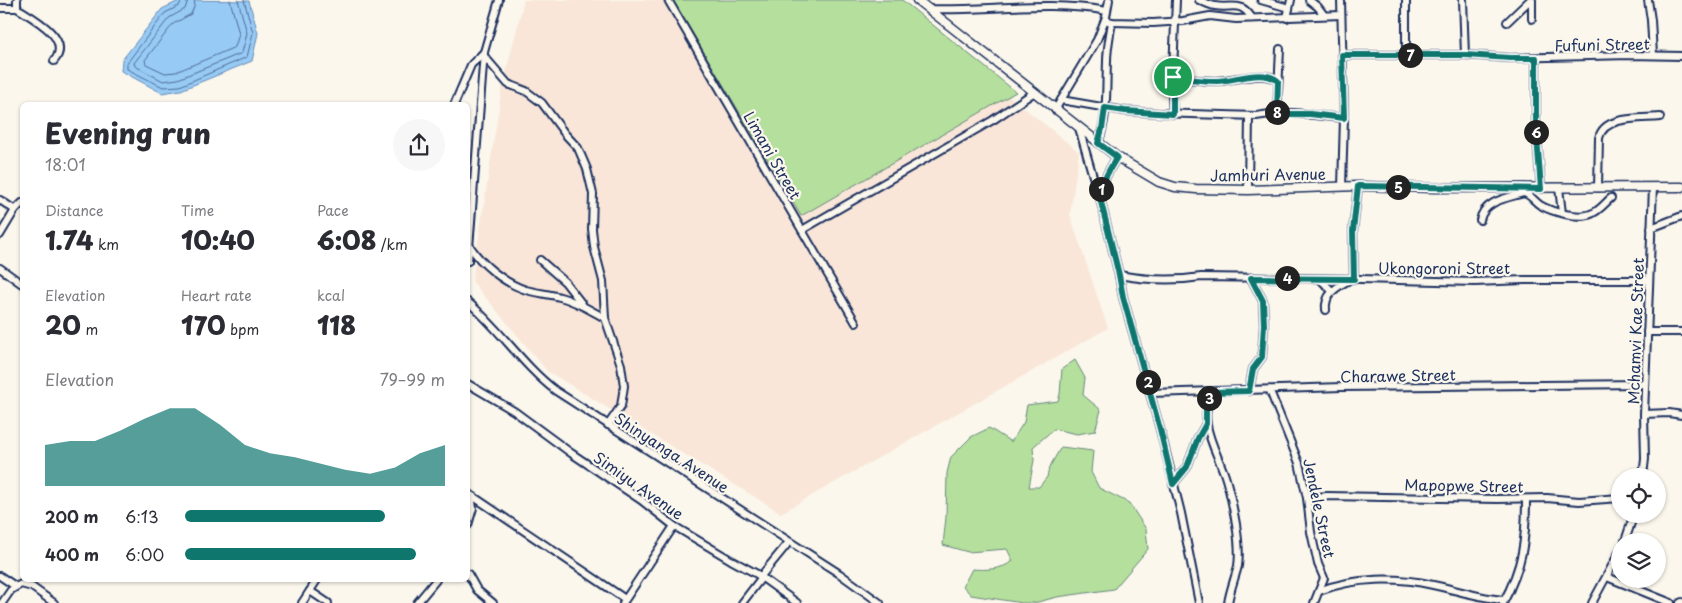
<!DOCTYPE html>
<meta charset="utf-8">
<style>
:root{--surface:#fff;--page:#f7f7f7;--text:#2b2b33;--muted:#7c7c81;--accent:#0f766e}
body{margin:0;font-family:"Playpen Sans",sans-serif;background:var(--page);color:var(--text);height:100vh;display:flex;flex-direction:column;font-size:19px;white-space:nowrap}
*{box-sizing:border-box;margin:0}
p{font-size:16px;color:var(--muted)}
.icon{flex:none;width:28px;height:28px;fill:none;stroke:currentColor;stroke-width:2;stroke-linecap:round;stroke-linejoin:round}
.map{position:relative;flex:1;overflow:hidden}
.panel{position:absolute;left:20px;top:102px;width:450px;height:480px;display:flex;flex-direction:column;background:var(--surface);border-radius:8px;box-shadow:0 1px 4px #0004}
.panel>*{flex:none}
.controls{position:absolute;left:1611px;top:468px;display:grid;gap:10px}
.controls a{display:grid;place-items:center;width:55px;height:55px;border-radius:50%;background:var(--surface);box-shadow:0 1px 4px #0004;font-size:25px}
.pin{position:absolute;display:grid;place-items:center;width:42px;height:42px;color:#fff;margin:-21px;border:2px solid #fff;border-radius:50%;box-shadow:0 1px 5px #0007}
.km{position:absolute;width:25px;height:25px;margin:-12px;border-radius:50%;background:#222;color:#fff;font-size:14px;line-height:25px;text-align:center}
.round{display:grid;place-items:center;flex:none;width:52px;height:52px;border-radius:26px;background:var(--page)}
.summary{display:flex;align-items:center;justify-content:space-between;height:85px;padding:0 25px}
h1{font-size:28px;font-weight:800;line-height:38px}
.stats{display:grid;grid-template-columns:repeat(3,1fr);gap:8px;height:85px;padding:5px 25px}
.stats div{display:grid;align-content:center}
.stats b{font-size:25px;font-weight:800}
.stats small{font-size:14px;font-weight:400}
.stats p{font-size:14px}
.chart{height:140px;padding:10px 25px}
.chart p{display:flex;justify-content:space-between}
.chart svg{width:100%;height:90px;margin-top:5px;fill:var(--accent);opacity:.7}
ul{padding:0 25px;list-style:none;font-size:16px}
li{display:grid;grid-template-columns:80px 60px 1fr;align-items:center;height:38px}
li i{height:12px;border-radius:6px;background:var(--accent)}
.map>svg:first-child{display:block}
.built{fill:#f9e6d8}
.green{fill:#b5df9c;stroke:#68877d}
.water{fill:#97caf4;stroke:#658cb8}
.lines{fill:none;stroke-linecap:round;stroke-linejoin:round}
.shore{stroke:#4d6d9a;stroke-width:1}
.minor-casing{stroke:#1b2f5e;stroke-width:10}
.tertiary-casing{stroke:#1b2f5e;stroke-width:11}
.minor{stroke:#fbf7ec;stroke-width:6}
.tertiary{stroke:#fbf7ec;stroke-width:8}
.route-casing{stroke:#fff;stroke-width:10}
.route{stroke:#0f766e;stroke-width:6}
.labels{text-anchor:middle;dominant-baseline:central;stroke-width:4.5;stroke-linejoin:round;paint-order:stroke}
.street-label{font-size:15px;fill:#1b2f5e;stroke:#fbf7ec}
</style>
<div class="map">
<svg width="1682" height="603" viewBox="0 0 1682 603">
<rect width="100%" height="100%" fill="#fbf7ec"/>
<filter id="ink" filterUnits="userSpaceOnUse"><feTurbulence type="fractalNoise" baseFrequency=".02" numOctaves="2"/><feDisplacementMap in="SourceGraphic" scale="10" xChannelSelector="R" yChannelSelector="G"/><feConvolveMatrix kernelMatrix="1 2 1 2 8 2 1 2 1" color-interpolation-filters="sRGB"/></filter>
<g filter="url(#ink)">
<!-- built -->
<path class="built" d="M524 0H890L1079 152 1070 215 1108 328 781 513 547 371 472 281 502 88Z"/>
<!-- green -->
<g class="green">
<path d="M673 0H902L1016 92 801 216Z"/>
<path d="M1075 360 1085 378 1083 395 1101 410 1095 431 1077 434 1054 429 1033 447 1034 460 1029 487H1039L1047 477 1049 468 1061 447 1093 451 1091 472 1099 488 1129 503 1146 529 1148 549 1114 589 1057 597 1034 603H1022L971 595 963 586 972 569C986 570 1001 570 1013 561L1007 549 968 552 943 545 946 517 947 473 951 457 971 437 989 428 1011 442 1024 422 1027 405 1058 401 1060 394 1062 369Z"/>
</g>
<!-- water -->
<path class="water" d="M181 0 249 1 258 33 252 61 181 90 162 93 121 71 122 60 162 9Z"/>
<g class="lines">
<!-- shore -->
<g class="shore">
<path d="M182 0 179 6 165 13 127 63V69L163 87 180 86 247 57 253 33 244 0"/>
<path d="M188 0 185 9 169 18 134 63 135 66 163 81 178 79 242 53 247 33 238 0"/>
<path d="M195 0 194 7 191 14 173 24 145 60 146 64 165 73 176 72 235 47 239 34 230 0"/>
</g>
<defs>
<g id="minor">
<path d="M17 0V8C33 18 73 39 54 61"/>
<path d="M668 0 856 323"/>
<path d="M1199 0C1204 2 1209 5 1215 6 1233 9 1240 0 1252 18"/>
<path d="M1261 0 1289 8"/>
<path d="M1309 0 1318 7 1324 15"/>
<path d="M1341 0 1344 118 1342 187"/>
<path d="M1463 0 1465 55"/>
<path d="M1648 0 1651 20 1653 55"/>
<path d="M0 8H17"/>
<path d="M928 9C988 11 1048 0 1107 11"/>
<path d="M1287 18 1291 0"/>
<path d="M1532 19V0"/>
<path d="M1105 20 1112 22 1153 23 1183 21 1210 16 1236 19 1341 15"/>
<path d="M1507 22 1530 0"/>
<path d="M1342 55H1465L1510 58 1630 55 1682 56"/>
<path d="M1406 55V0"/>
<path d="M484 56 508 84 526 91 542 103 565 134 578 148 587 169 593 194 592 229 594 247 603 281 605 318 621 365 624 386 621 406 608 425"/>
<path d="M1536 58V124L1541 189"/>
<path d="M1173 77C1188 79 1202 81 1216 81 1234 81 1264 69 1278 81"/>
<path d="M1061 100 1125 111 1158 113 1256 116 1277 113H1294L1344 118"/>
<path d="M454 105 471 65 484 52"/>
<path d="M1055 110 1097 40 1106 17 1109 0"/>
<path d="M1277 113 1280 49"/>
<path d="M1173 114 1172 95 1176 0"/>
<path d="M1079 128 1094 180 1100 191"/>
<path d="M1098 143C1108 117 1106 88 1107 61 1107 48 1110 35 1112 22"/>
<path d="M1117 157C1109 170 1101 183 1100 198L1119 275 1123 297 1160 429 1181 513 1199 603"/>
<path d="M1559 188 1562 213"/>
<path d="M1598 188 1599 138C1604 115 1642 119 1660 117"/>
<path d="M1248 190 1249 116"/>
<path d="M0 200 15 210"/>
<path d="M1480 220C1484 200 1508 198 1524 193 1531 195 1534 201 1540 205 1552 212 1580 220 1593 213 1600 210 1606 202 1611 198"/>
<path d="M1651 228 1682 216"/>
<path d="M802 230 993 120 1033 93"/>
<path d="M0 235 15 210 22 203"/>
<path d="M469 245C481 264 504 283 526 290 537 293 549 294 560 297 576 301 590 310 605 318"/>
<path d="M540 260 565 282 582 304"/>
<path d="M468 261 484 52 499 0"/>
<path d="M0 268 22 284"/>
<path d="M1119 275C1146 280 1175 281 1201 277L1360 279 1475 282 1524 280H1649"/>
<path d="M1320 279 1332 291"/>
<path d="M1354 279 1353 231 1358 186"/>
<path d="M468 302C500 329 522 365 556 391L840 574 880 603"/>
<path d="M1326 310C1324 294 1337 287 1349 280"/>
<path d="M1647 332H1682"/>
<path d="M468 384 514 411 571 453 641 500 674 526 731 560 757 574 797 603"/>
<path d="M1249 391 1253 369 1262 357 1264 325 1263 301 1251 278"/>
<path d="M1270 391 1299 463 1307 498 1311 532 1318 564 1324 578 1314 603"/>
<path d="M1211 392C1199 421 1212 442 1222 468 1229 484 1233 507 1236 524 1238 537 1240 553 1238 566 1235 578 1230 590 1228 603"/>
<path d="M1151 393 1342 387 1645 384"/>
<path d="M1644 414 1669 413 1682 415"/>
<path d="M1643 476 1645 459 1644 414 1653 187"/>
<path d="M1173 484 1187 467 1198 438 1206 424"/>
<path d="M468 493 625 599"/>
<path d="M1307 498 1327 496 1497 499 1547 498 1579 501 1620 498"/>
<path d="M468 525 473 508 471 496"/>
<path d="M1625 541 1634 514"/>
<path d="M468 574 477 590 493 603"/>
<path d="M0 576 15 586"/>
<path d="M761 576 789 542"/>
<path d="M1607 577 1671 603"/>
<path d="M310 591 328 603"/>
<path d="M1319 591C1355 577 1397 577 1433 585 1457 590 1480 598 1504 600"/>
<path d="M2 603 11 590 21 584 32 587 54 603"/>
<path d="M302 603 317 580"/>
<path d="M417 603 436 580"/>
<path d="M623 603 674 526"/>
<path d="M742 603 762 577"/>
<path d="M1503 603C1523 566 1526 540 1526 499"/>
<path d="M1592 603 1620 551"/>
<path d="M1680 603 1682 602"/>
</g>
<path id="tertiary" d="M917 0 1117 157 1159 182 1175 187 1196 189 1248 190 1358 186 1435 188 1682 187"/>
</defs>
<!-- minor casing -->
<use href="#minor" class="minor-casing"/>
<!-- tertiary casing -->
<use href="#tertiary" class="tertiary-casing"/>
<!-- minor -->
<use href="#minor" class="minor"/>
<!-- tertiary -->
<use href="#tertiary" class="tertiary"/>
</g>
</g>
<g class="lines" filter="url(#ink)">
<defs>
<path id="route" d="M1342 55H1465L1510 58H1536V124L1541 189 1358 186 1353 231 1354 279 1251 278 1263 301 1264 325 1262 357 1253 369 1249 391 1211 392 1206 406V424L1198 438 1187 467 1173 484 1160 429 1123 297 1119 275 1100 198C1101 183 1109 170 1117 157L1098 143 1102 129 1105 108 1125 111 1173 114V77C1188 79 1202 81 1217 81 1235 81 1262 68 1278 81L1277 114H1310L1344 118Z"/>
</defs>
<!-- route casing -->
<use href="#route" class="route-casing"/>
<!-- route -->
<use href="#route" class="route"/>
</g>
<g class="labels">
<!-- street labels -->
<g class="street-label">
<text transform="translate(1602 44) rotate(-1)">Fufuni Street</text>
<text transform="translate(773 155) rotate(60)">Limani Street</text>
<text transform="translate(1268 174) rotate(-1)">Jamhuri Avenue</text>
<text x="1444" y="267">Ukongoroni Street</text>
<text transform="translate(1635 331) rotate(-88)">Mchamvi Kae Street</text>
<text transform="translate(1398 375) rotate(-1)">Charawe Street</text>
<text transform="translate(672 452) rotate(33)">Shinyanga Avenue</text>
<text transform="translate(639 485) rotate(35)">Simiyu Avenue</text>
<text transform="translate(1464 485) rotate(1)">Mapopwe Street</text>
<text transform="translate(1320 508) rotate(78)">Jendele Street</text>
</g>
</g>
</svg>
<div class="controls">
<a><svg class="icon" aria-label="locate" viewBox="0 0 24 24"><circle cx="12" cy="12" r="6"/><path d="M12 2v4M12 18v4M2 12h4M18 12h4"/></svg></a>
<a><svg class="icon" aria-label="layers" viewBox="0 0 24 24"><path d="M12 4l9 5-9 5-9-5zM3 14l9 5 9-5"/></svg></a>
</div>
<div class="pin" style="left:1173px;top:77px;background:#1e9e55"><svg class="icon" aria-label="arrive" viewBox="0 0 24 24"><path d="M6 21V4h12l-3 4 3 4H6"/></svg></div>
<b class="km" style="left:1101px;top:189px">1</b>
<b class="km" style="left:1148px;top:382px">2</b>
<b class="km" style="left:1209px;top:398px">3</b>
<b class="km" style="left:1287px;top:278px">4</b>
<b class="km" style="left:1398px;top:187px">5</b>
<b class="km" style="left:1536px;top:132px">6</b>
<b class="km" style="left:1410px;top:55px">7</b>
<b class="km" style="left:1277px;top:112px">8</b>
<section class="panel">
<div class="summary"><div><h1>Evening run</h1><p>18:01</p></div><a class="round"><svg class="icon" aria-label="share" viewBox="0 0 24 24"><path d="M12 15V3M7 8l5-5 5 5M5 13v7h14v-7"/></svg></a></div>
<div class="stats">
<div><p>Distance</p><b>1.74<small> km</small></b></div>
<div><p>Time</p><b>10:40</b></div>
<div><p>Pace</p><b>6:08<small> /km</small></b></div>
</div>
<div class="stats">
<div><p>Elevation</p><b>20<small> m</small></b></div>
<div><p>Heart rate</p><b>170<small> bpm</small></b></div>
<div><p>kcal</p><b>118</b></div>
</div>
<div class="chart"><p><span>Elevation</span>79–99 m</p>
<svg viewBox="0 0 160 44" preserveAspectRatio="none"><path d="M0 44V24L10 22L20 22L30 17L40 11L50 6L60 6L70 14L80 24L90 28L100 30L110 33L120 36L130 38L140 35L150 28L160 24V44z"/></svg>
</div>
<ul>
<li><b>200 m</b>6:13<i style="width:77%"></i></li>
<li><b>400 m</b>6:00<i style="width:89%"></i></li>
</ul>
</section>
</div>
